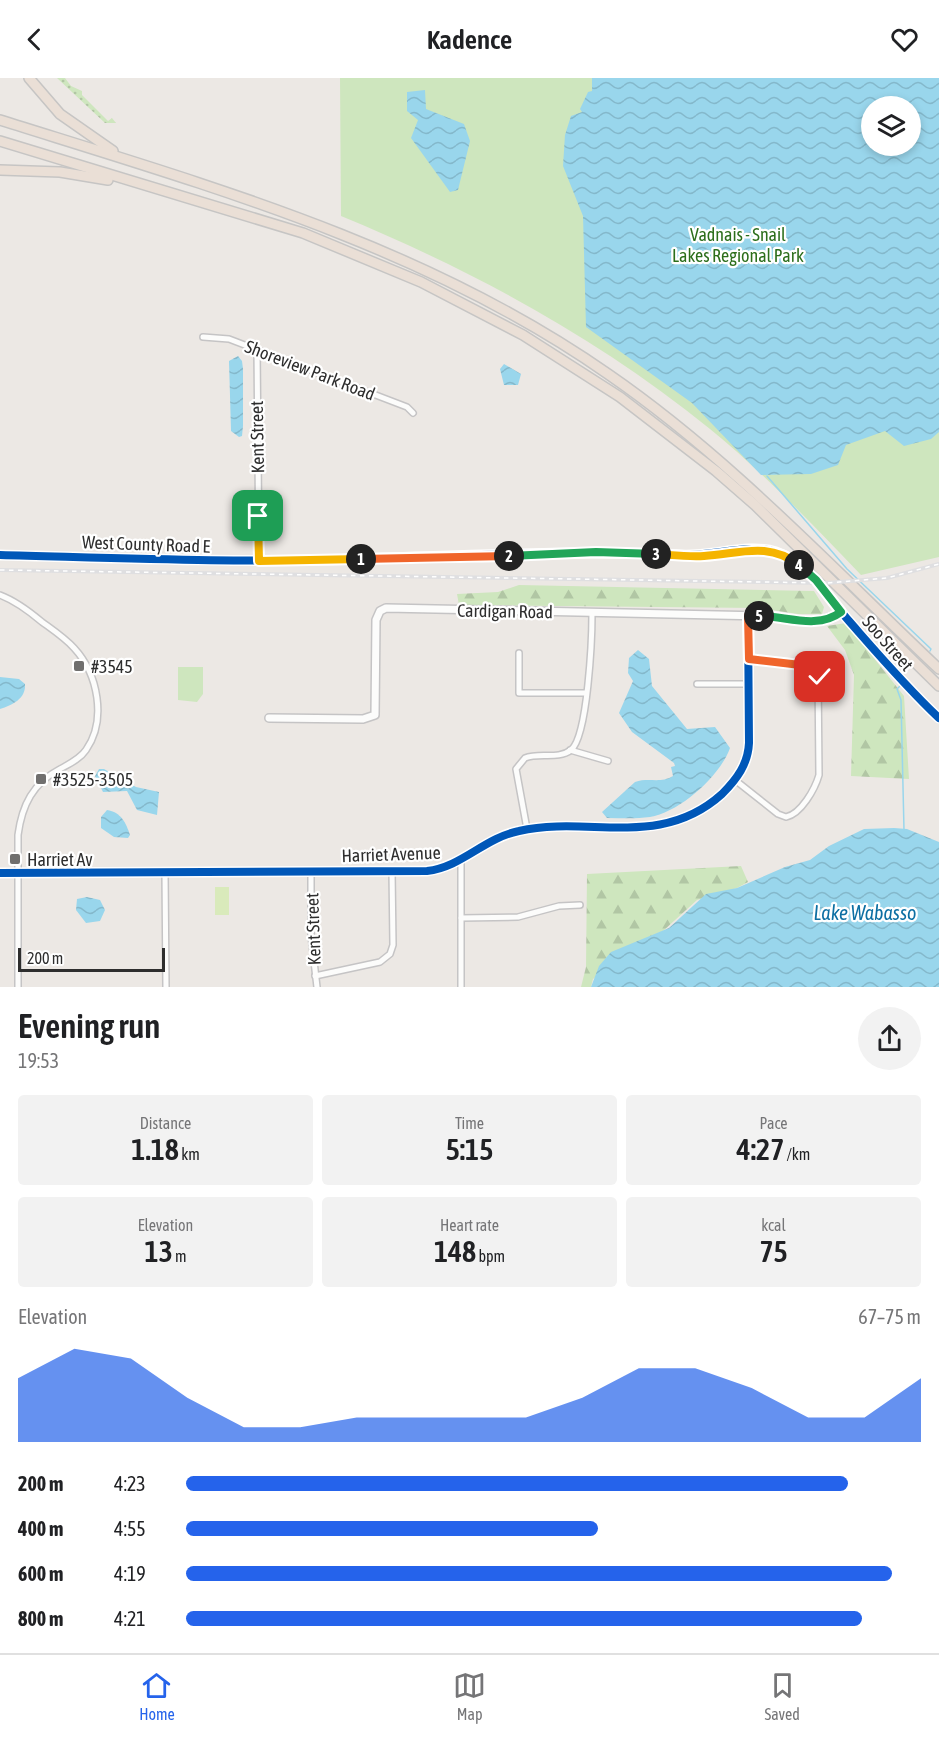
<!DOCTYPE html>
<meta charset="utf-8">
<style>
:root{--surface:#fff;--page:#f2f2f2;--text:#202124;--muted:#757577;--line:#e0e0e0;--accent:#2563eb}
body{margin:0;font-family:"Asap Condensed",sans-serif;background:var(--page);color:var(--text);height:100vh;display:flex;flex-direction:column;font-size:22px;white-space:nowrap}
*{box-sizing:border-box;margin:0}
p{font-size:20px;color:var(--muted)}
.icon{flex:none;width:33px;height:33px;fill:none;stroke:currentColor;stroke-width:2;stroke-linecap:round;stroke-linejoin:round}
.map{position:relative;height:909px;overflow:hidden}
.drawer{display:flex;flex-direction:column;background:var(--surface);flex:1}
.drawer>*{flex:none}
.controls{position:absolute;left:861px;top:18px;display:grid;gap:12px}
.controls a{display:grid;place-items:center;width:60px;height:60px;border-radius:50%;background:var(--surface);box-shadow:0 3px 9px #0003;font-size:30px}
.scale{position:absolute;left:18px;bottom:15px;width:147px;box-sizing:border-box;padding-left:6px;border:3px solid #2e2e2e;border-top:0;font-size:16px;line-height:21px;white-space:nowrap;color:#2e2e2e;-webkit-text-stroke:4px #fff;paint-order:stroke}
.pin{position:absolute;display:grid;place-items:center;width:51px;height:51px;color:#fff;margin:-26px;border-radius:12px;box-shadow:0 3px 9px #0006}
.km{position:absolute;width:30px;height:30px;margin:-15px;border-radius:50%;background:#222;color:#fff;font-size:16px;line-height:30px;text-align:center}
.round{display:grid;place-items:center;flex:none;width:63px;height:63px;border-radius:32px;background:var(--page)}
.head{display:flex;align-items:center;justify-content:space-between;height:102px;padding:0 18px}
h1{font-size:33px;font-weight:600;line-height:45px}
.figures{display:grid;grid-template-columns:repeat(3,1fr);gap:9px;height:102px;padding:6px 18px}
.figures div{display:grid;align-content:center;border-radius:6px;background:var(--page);text-align:center}
.figures b{font-size:30px;font-weight:600}
.figures small{font-size:16px;font-weight:400}
.figures p{font-size:16px}
.chart{height:168px;padding:12px 18px}
.chart p{display:flex;justify-content:space-between}
.chart svg{width:100%;height:108px;margin-top:6px;fill:var(--accent);opacity:.7}
ul{padding:0 18px;list-style:none;font-size:20px}
li{display:grid;grid-template-columns:96px 72px 1fr;align-items:center;height:45px}
li i{height:15px;border-radius:8px;background:var(--accent)}
header{display:flex;justify-content:space-between;align-items:center;height:78px;padding:0 18px;background:var(--surface);font-size:27px;font-weight:600}
.dock{display:flex;justify-content:space-around;align-items:center;height:84px;border-top:2px solid var(--line);background:var(--surface);font-size:16px;color:var(--muted)}
.dock a{display:grid;justify-items:center;gap:3px}
.dock .active{color:var(--accent)}
.map>svg:first-child{display:block}
.grass{fill:url(#grass-dots)}
.forest{fill:url(#forest-firs)}
.park{fill:#cee6be;fill-rule:evenodd}
.pitch{fill:#d9eabb}
.water{fill:url(#water-waves);fill-rule:evenodd}
.lines{fill:none;stroke-linecap:round;stroke-linejoin:round}
.stream{stroke:#99d6ec;stroke-width:1.5}
.minor-casing{stroke:#c5c4c5;stroke-width:8}
.tertiary-casing{stroke:#c5c4c5;stroke-width:10}
.motorway-casing{stroke:#c6c5c4;stroke-width:12}
.minor{stroke:#fcfcfb;stroke-width:5}
.tertiary{stroke:#fcfcfb;stroke-width:7}
.motorway{stroke:#eadfd6;stroke-width:9}
.rail-casing{stroke:#dfdfe1;stroke-width:4}
.rail{stroke:#fff;stroke-width:1.5;stroke-dasharray:4.5;stroke-linecap:butt}
.cycleway-casing{stroke:#fff;stroke-width:11}
.cycleway{stroke:#0057b8;stroke-width:8}
.split-1-casing{stroke:#fff;stroke-width:12}
.split-2-casing{stroke:#fff;stroke-width:12}
.split-3-casing{stroke:#fff;stroke-width:12}
.split-4-casing{stroke:#fff;stroke-width:12}
.split-5-casing{stroke:#fff;stroke-width:12}
.split-6-casing{stroke:#fff;stroke-width:12}
.split-1{stroke:#f5b400;stroke-width:8}
.split-2{stroke:#f0652b;stroke-width:8}
.split-3{stroke:#22a559;stroke-width:8}
.split-4{stroke:#f5b400;stroke-width:8}
.split-5{stroke:#22a559;stroke-width:8}
.split-6{stroke:#f0652b;stroke-width:8}
.poi-dot{fill:#706f6e;stroke:#fff;stroke-width:2}
.labels{text-anchor:middle;dominant-baseline:central;stroke-width:4.5;stroke-linejoin:round;paint-order:stroke}
.park-label{font-size:18px;fill:#2c6e1b;stroke:#fff}
.street-label{font-size:18px;fill:#2e2e2e;stroke:#fff}
.poi-label{font-size:18px;fill:#2e2e2e;stroke:#fff;text-anchor:start}
.water-label{font-size:20px;font-style:italic;fill:#0d6fa3;stroke:#fff}
</style>
<header><svg class="icon" aria-label="back" viewBox="0 0 24 24"><path d="M15 5l-7 7 7 7"/></svg>Kadence<svg class="icon" aria-label="heart" viewBox="0 0 24 24"><path d="M12 20l-8-8c-3-5 5-10 8-4 3-6 11-1 8 4z"/></svg></header>
<div class="map">
<svg width="939" height="909" viewBox="0 0 939 909">
<defs>
<pattern id="grass-dots" width="8" height="8" patternUnits="userSpaceOnUse" patternTransform="scale(1.5)"><rect width="8" height="8" fill="#cee6be"/><path d="M2 2h.1M6 6h.1" fill="none" stroke="#b1c6a4" stroke-width="1.8" stroke-linecap="round"/></pattern>
<pattern id="forest-firs" width="22" height="20" patternUnits="userSpaceOnUse" patternTransform="scale(1.5)"><rect width="22" height="20" fill="#cee6be"/><path d="M5 1l3.5 6h-7zM16 11l3.5 6h-7z" fill="#b1c6a4"/></pattern>
<pattern id="water-waves" width="16" height="10" patternUnits="userSpaceOnUse" patternTransform="scale(1.5)"><rect width="16" height="10" fill="#99d6ec"/><path d="M0 5q4-4 8 0t8 0" fill="none" stroke="#84b8cb"/></pattern>
</defs>
<rect width="100%" height="100%" fill="#ece8e4"/>
<!-- grass -->
<path class="grass" d="M57 0H65L71 8 82 13V17L108 43 112 40 116 45H105Z"/>
<!-- forest -->
<g class="forest">
<path d="M519 507 814 513 824 529 822 536H798L758 530 459 527 457 516 498 514Z"/>
<path d="M846 545 904 618 909 701 851 698 854 597 845 572 827 548Z"/>
<path d="M741 788 748 804 737 810 697 822 663 853 647 860 593 901 591 909H581L586 889 587 796Z"/>
</g>
<!-- park -->
<g class="park">
<path d="M340 0H939V479L861 497C812 446 764 395 710 351 598 260 474 193 341 138ZM872 28H910V68H872Z"/>
<path d="M178 589H203V616L197 624 178 622Z"/>
</g>
<!-- pitch -->
<rect class="pitch" x="215" y="809" width="14" height="28"/>
<!-- water -->
<g class="water">
<path d="M592 0H939V354L931 361 904 368 885 353 846 367 838 387 811 396 761 397 692 325 586 249 583 138 563 88 565 57 571 38 582 34 580 31 588 14 592 13ZM872 28H910V68H872Z"/>
<path d="M425 12 426 31 464 46 470 63 458 112 450 114 411 60 418 42 407 33V14Z"/>
<path d="M238 278 242 283 243 291V348L242 358 239 359 231 353 229 283Z"/>
<path d="M504 286 521 296 518 307H504L500 291Z"/>
<path d="M638 572 649 581 652 608 687 651 715 649 730 670C720 698 680 734 650 739 636 741 621 740 607 740L602 734 635 704C649 699 660 706 673 698L671 689 675 688 674 685 632 654 619 635 633 603 628 595 629 580Z"/>
<path d="M0 599 19 601 25 606C26 621 12 627 0 631Z"/>
<path d="M99 691H104L136 709 159 714 157 737 137 732 127 713 103 714 95 698Z"/>
<path d="M107 732C121 734 126 745 130 757L128 760 114 759 101 750V739Z"/>
<path d="M894 750 907 751 939 764V909H591L599 888 611 874 669 850 706 816 737 810 785 789 810 782 829 768 864 751Z"/>
<path d="M87 819 100 822 105 832 100 843 86 845 76 832 77 821Z"/>
</g>
<g class="lines">
<!-- stream -->
<g class="stream">
<path d="M767 398 847 491 931 571 930 573"/>
<path d="M901 607 897 611 901 622 904 752"/>
</g>
<defs>
<g id="minor">
<path d="M203 259 229 261 407 329 413 335"/>
<path d="M257 271 259 483"/>
<path d="M758 471 785 478 816 502 912 615 939 640"/>
<path d="M0 517C16 523 29 533 42 544 53 552 65 560 74 570 98 596 107 642 86 672 80 681 69 686 60 691 33 705 22 727 18 757V909"/>
<path d="M519 575V615H586"/>
<path d="M697 606H749"/>
<path d="M570 672 608 683"/>
<path d="M735 702 778 736 786 739C801 736 815 711 819 697L818 595 809 588 749 581"/>
<path d="M527 751 516 691 525 680C539 674 558 682 571 672 588 658 592 559 592 535"/>
<path d="M461 782V909"/>
<path d="M165 794 166 909"/>
<path d="M311 794V857L317 909"/>
<path d="M0 795 427 793C462 789 484 760 519 753 589 737 660 772 722 716 737 701 748 686 749 665L748 538"/>
<path d="M461 840 518 839 559 828 580 827"/>
<path d="M315 898 380 884 390 876 393 867 392 793"/>
</g>
<g id="tertiary">
<path d="M0 477 224 483 458 480 596 474 701 478 758 471"/>
<path d="M269 640 363 641 375 637 376 542 380 533 386 530 769 538C792 543 821 548 841 533"/>
</g>
<g id="motorway">
<path d="M29 0 60 36 113 73"/>
<path d="M0 42C210 108 425 168 608 296 730 380 832 490 939 591"/>
<path d="M0 63 303 155 421 204 523 257 620 319 716 393 755 427 939 608"/>
<path d="M0 92 60 94 108 102"/>
</g>
</defs>
<!-- minor casing -->
<use href="#minor" class="minor-casing"/>
<!-- tertiary casing -->
<use href="#tertiary" class="tertiary-casing"/>
<!-- motorway casing -->
<use href="#motorway" class="motorway-casing"/>
<!-- minor -->
<use href="#minor" class="minor"/>
<!-- tertiary -->
<use href="#tertiary" class="tertiary"/>
<!-- motorway -->
<use href="#motorway" class="motorway"/>
<defs>
<path id="rail" d="M0 492 827 505 887 500 939 486"/>
</defs>
<!-- rail casing -->
<use href="#rail" class="rail-casing"/>
<!-- rail -->
<use href="#rail" class="rail"/>
<defs>
<g id="cycleway">
<path d="M0 477C119 480 237 485 356 481 464 478 573 472 681 477 711 479 749 465 776 474 810 486 827 518 849 543 878 576 907 610 939 640"/>
<path d="M0 795 427 793C462 789 484 760 519 753 589 737 660 772 722 716 737 701 748 686 749 665L748 538"/>
</g>
</defs>
<!-- cycleway casing -->
<use href="#cycleway" class="cycleway-casing"/>
<!-- cycleway -->
<use href="#cycleway" class="cycleway"/>
</g>
<g class="lines">
<defs>
<path id="split-1" d="M258 438 259 483 361 481"/>
<path id="split-2" d="M361 481 509 478"/>
<path id="split-3" d="M509 478 596 474 656 476"/>
<path id="split-4" d="M656 476C672 477 688 479 704 478 739 476 768 463 799 487"/>
<path id="split-5" d="M759 538C786 538 817 552 841 534L816 502 799 487"/>
<path id="split-6" d="M759 538H748L749 581 809 588 816 592 820 599"/>
</defs>
<!-- split-1 casing -->
<use href="#split-1" class="split-1-casing"/>
<!-- split-2 casing -->
<use href="#split-2" class="split-2-casing"/>
<!-- split-3 casing -->
<use href="#split-3" class="split-3-casing"/>
<!-- split-4 casing -->
<use href="#split-4" class="split-4-casing"/>
<!-- split-5 casing -->
<use href="#split-5" class="split-5-casing"/>
<!-- split-6 casing -->
<use href="#split-6" class="split-6-casing"/>
<!-- split-1 -->
<use href="#split-1" class="split-1"/>
<!-- split-2 -->
<use href="#split-2" class="split-2"/>
<!-- split-3 -->
<use href="#split-3" class="split-3"/>
<!-- split-4 -->
<use href="#split-4" class="split-4"/>
<!-- split-5 -->
<use href="#split-5" class="split-5"/>
<!-- split-6 -->
<use href="#split-6" class="split-6"/>
</g>
<!-- markers -->
<g class="poi-dot">
<rect x="73" y="582" width="12" height="12" rx="3"/>
<rect x="35" y="695" width="12" height="12" rx="3"/>
<rect x="9" y="775" width="12" height="12" rx="3"/>
</g>
<g class="labels">
<!-- park labels -->
<g class="park-label">
<text x="738" y="156">Vadnais - Snail<tspan x="738" dy="21">Lakes Regional Park</tspan></text>
</g>
<!-- street labels -->
<g class="street-label">
<text transform="translate(310 292) rotate(21)">Shoreview Park Road</text>
<text transform="translate(257 359) rotate(-91)">Kent Street</text>
<text transform="translate(146 466) rotate(2)">West County Road E</text>
<text transform="translate(505 533) rotate(1)">Cardigan Road</text>
<text transform="translate(888 565) rotate(49)">Soo Street</text>
<text transform="translate(391 776) rotate(-2)">Harriet Avenue</text>
<text transform="translate(313 851) rotate(-92)">Kent Street</text>
</g>
<!-- poi labels -->
<g class="poi-label">
<text x="91" y="588">#3545</text>
<text x="53" y="701">#3525-3505</text>
<text x="27" y="781">Harriet Av</text>
</g>
<!-- water labels -->
<g class="water-label">
<text x="865" y="834">Lake Wabasso</text>
</g>
</g>
</svg>
<div class="controls">
<a><svg class="icon" aria-label="layers" viewBox="0 0 24 24"><path d="M12 4l9 5-9 5-9-5zM3 14l9 5 9-5"/></svg></a>
</div>
<div class="scale">200 m</div>
<div class="pin" style="left:258px;top:438px;background:#1e9e55"><svg class="icon" aria-label="arrive" viewBox="0 0 24 24"><path d="M6 21V4h12l-3 4 3 4H6"/></svg></div>
<div class="pin" style="left:820px;top:599px;background:#d93025"><svg class="icon" aria-label="check" viewBox="0 0 24 24"><path d="M5 12l5 5 9-10"/></svg></div>
<b class="km" style="left:361px;top:481px">1</b>
<b class="km" style="left:509px;top:478px">2</b>
<b class="km" style="left:656px;top:476px">3</b>
<b class="km" style="left:799px;top:487px">4</b>
<b class="km" style="left:759px;top:538px">5</b>
</div>
<section class="drawer">
<div class="head"><div><h1>Evening run</h1><p>19:53</p></div><a class="round"><svg class="icon" aria-label="share" viewBox="0 0 24 24"><path d="M12 15V3M7 8l5-5 5 5M5 13v7h14v-7"/></svg></a></div>
<div class="figures">
<div><p>Distance</p><b>1.18<small> km</small></b></div>
<div><p>Time</p><b>5:15</b></div>
<div><p>Pace</p><b>4:27<small> /km</small></b></div>
</div>
<div class="figures">
<div><p>Elevation</p><b>13<small> m</small></b></div>
<div><p>Heart rate</p><b>148<small> bpm</small></b></div>
<div><p>kcal</p><b>75</b></div>
</div>
<div class="chart"><p><span>Elevation</span>67–75 m</p>
<svg viewBox="0 0 160 44" preserveAspectRatio="none"><path d="M0 44V18L10 6L20 10L30 26L40 38L50 38L60 34L70 34L80 34L90 34L100 26L110 14L120 14L130 22L140 34L150 34L160 18V44z"/></svg>
</div>
<ul>
<li><b>200 m</b>4:23<i style="width:90%"></i></li>
<li><b>400 m</b>4:55<i style="width:56%"></i></li>
<li><b>600 m</b>4:19<i style="width:96%"></i></li>
<li><b>800 m</b>4:21<i style="width:92%"></i></li>
</ul>
</section>
<nav class="dock">
<a class="active"><svg class="icon" aria-label="home" viewBox="0 0 24 24"><path d="M3 11l9-7 9 7M6 9v11h12V9"/></svg>Home</a>
<a><svg class="icon" aria-label="map" viewBox="0 0 24 24"><path d="M3 6l6-2 6 2 6-2v14l-6 2-6-2-6 2zM9 4v14M15 6v14"/></svg>Map</a>
<a><svg class="icon" aria-label="saved" viewBox="0 0 24 24"><path d="M7 4h10v16l-5-4-5 4z"/></svg>Saved</a>
</nav>
